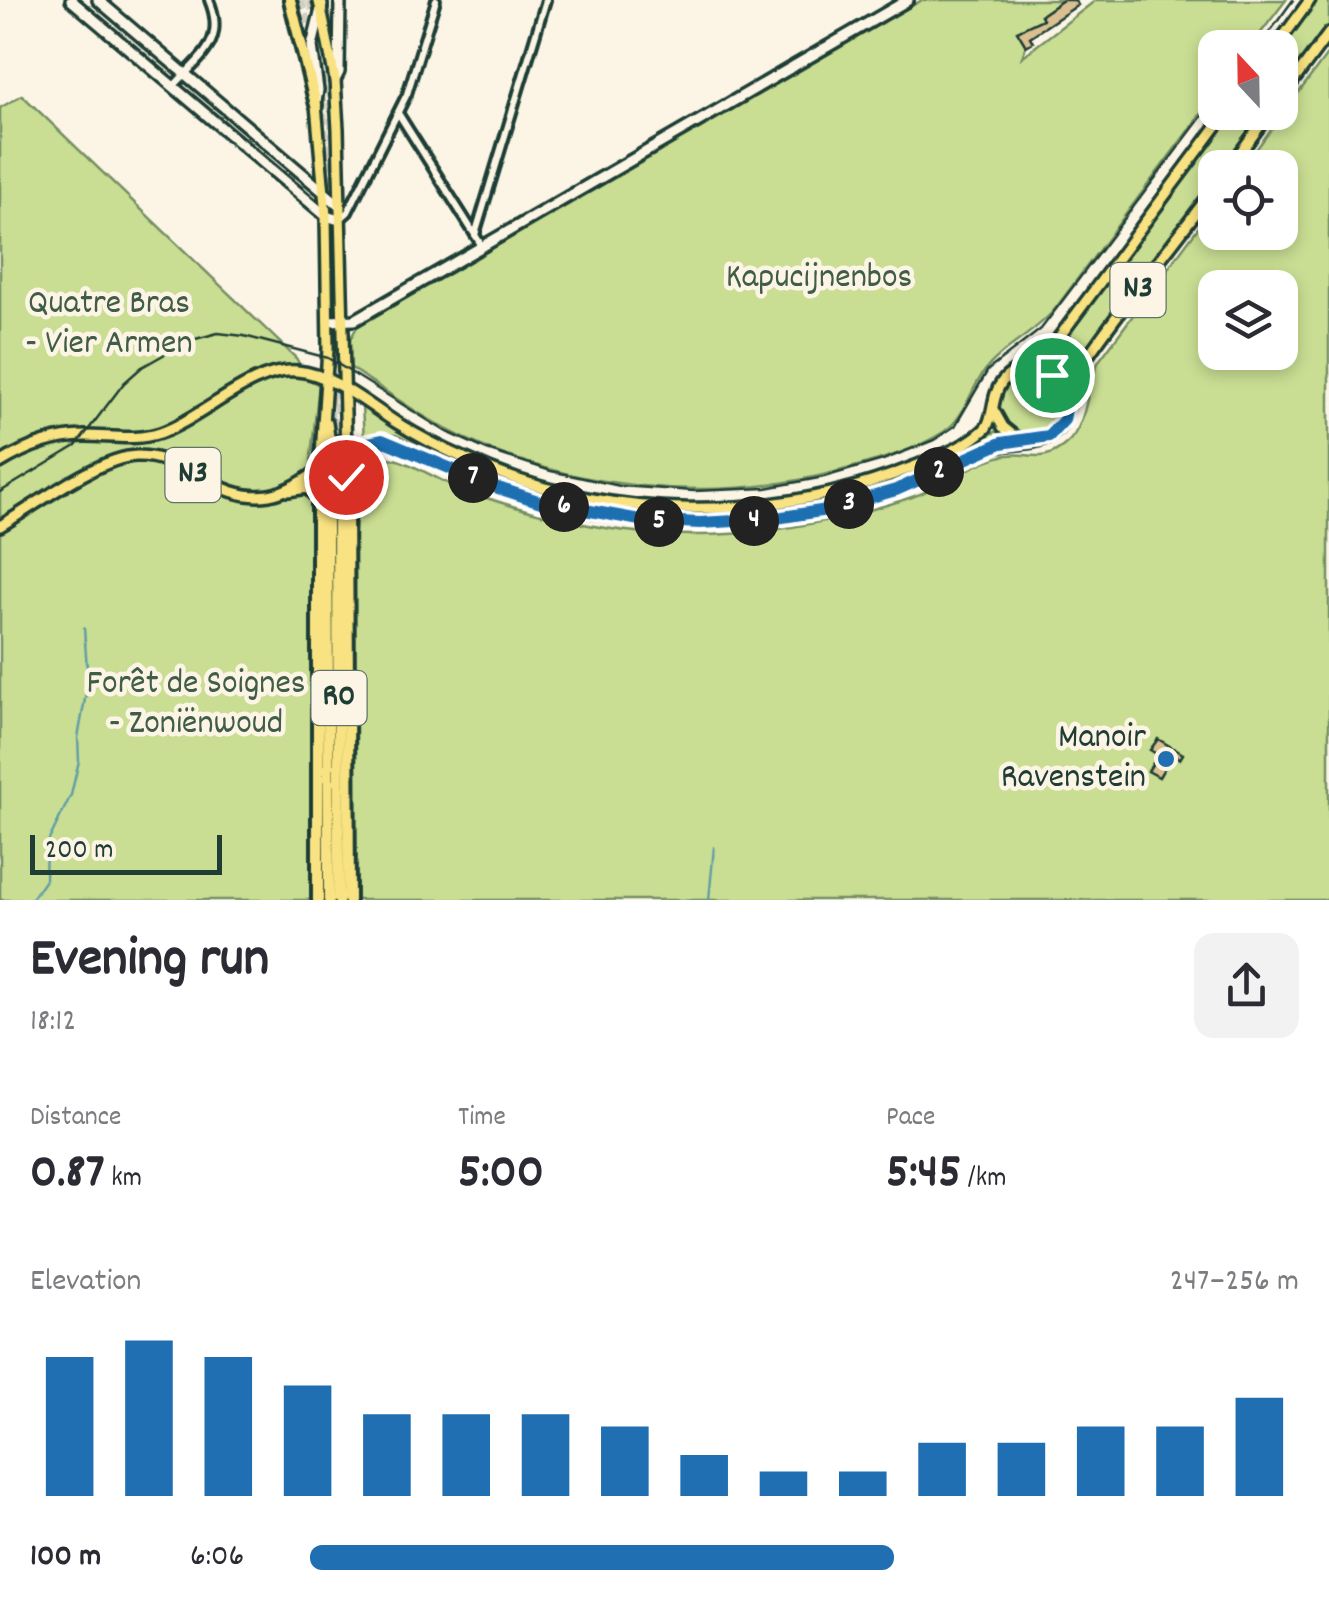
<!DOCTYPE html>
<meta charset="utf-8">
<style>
:root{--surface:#fff;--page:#f2f2f3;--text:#2b2b33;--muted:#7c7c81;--accent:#1f6fb2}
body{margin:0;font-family:Dekko,sans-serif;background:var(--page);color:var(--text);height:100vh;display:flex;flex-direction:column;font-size:38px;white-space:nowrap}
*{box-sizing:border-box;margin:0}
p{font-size:32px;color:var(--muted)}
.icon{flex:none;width:55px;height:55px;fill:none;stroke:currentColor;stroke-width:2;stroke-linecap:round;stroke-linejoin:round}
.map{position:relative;height:900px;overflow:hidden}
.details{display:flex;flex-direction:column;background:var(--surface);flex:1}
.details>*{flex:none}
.needle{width:65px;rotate:338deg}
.fabs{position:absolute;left:1198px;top:30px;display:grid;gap:20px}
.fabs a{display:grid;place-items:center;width:100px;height:100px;border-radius:20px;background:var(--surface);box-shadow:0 5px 15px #0003;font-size:50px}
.scale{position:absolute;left:30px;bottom:25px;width:192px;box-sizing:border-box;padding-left:10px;border:5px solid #1f3d34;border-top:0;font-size:28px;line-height:35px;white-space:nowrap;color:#1f3d34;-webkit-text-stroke:8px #fcf5e5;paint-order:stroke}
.pin{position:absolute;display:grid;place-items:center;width:85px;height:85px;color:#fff;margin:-42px;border:5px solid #fff;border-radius:50%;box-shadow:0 2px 10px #0007}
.km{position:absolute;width:50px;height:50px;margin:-25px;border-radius:50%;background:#222;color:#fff;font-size:28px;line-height:50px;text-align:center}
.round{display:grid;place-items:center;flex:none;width:105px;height:105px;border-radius:20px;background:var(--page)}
.summary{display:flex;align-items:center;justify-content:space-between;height:170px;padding:0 30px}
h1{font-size:55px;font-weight:700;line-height:75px}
.stats{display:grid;grid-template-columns:repeat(3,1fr);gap:15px;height:170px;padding:10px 30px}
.stats div{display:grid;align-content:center}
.stats b{font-size:50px;font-weight:700}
.stats small{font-size:28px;font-weight:400}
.stats p{font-size:28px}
.chart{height:280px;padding:20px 30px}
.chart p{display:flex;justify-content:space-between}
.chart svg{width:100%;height:180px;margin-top:10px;stroke:var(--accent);stroke-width:6}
ul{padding:0 30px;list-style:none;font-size:32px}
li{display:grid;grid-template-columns:160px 120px 1fr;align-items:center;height:75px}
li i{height:25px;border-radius:12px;background:var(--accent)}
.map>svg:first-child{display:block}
.green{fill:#c9de93;stroke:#748e64;stroke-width:2.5;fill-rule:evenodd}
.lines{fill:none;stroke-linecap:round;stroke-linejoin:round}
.stream{stroke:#639ea5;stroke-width:2.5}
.building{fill:#dac090;stroke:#1f3d34;stroke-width:2.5}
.highway-tunnel{stroke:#d0d0c2;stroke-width:10;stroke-dasharray:10 5;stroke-linecap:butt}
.street-casing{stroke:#1f3d34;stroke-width:14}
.secondary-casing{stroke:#1f3d34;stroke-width:16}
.primary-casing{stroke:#1f3d34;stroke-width:16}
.highway-casing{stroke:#1f3d34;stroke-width:18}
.street{stroke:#fcf5e5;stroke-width:6}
.secondary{stroke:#fcf5e5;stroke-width:9}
.primary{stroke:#f8e281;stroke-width:9}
.highway{stroke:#f8e281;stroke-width:10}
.tram{stroke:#1f3d34;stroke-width:2.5}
.route-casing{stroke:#fff;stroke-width:20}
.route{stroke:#1f6fb2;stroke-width:12}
.poi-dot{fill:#1f6fb2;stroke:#fcf5e5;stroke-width:4}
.labels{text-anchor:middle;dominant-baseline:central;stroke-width:9;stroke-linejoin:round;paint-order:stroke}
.shield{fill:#fcf5e5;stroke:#617469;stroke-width:2.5}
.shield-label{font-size:32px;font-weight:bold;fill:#1f3d34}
.park-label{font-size:35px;fill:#415d47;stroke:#fcf5e5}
.poi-label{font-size:35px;fill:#1f3d34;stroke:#fcf5e5;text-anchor:end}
</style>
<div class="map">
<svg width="1329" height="900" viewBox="0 0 1329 900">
<rect width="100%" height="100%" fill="#fcf5e5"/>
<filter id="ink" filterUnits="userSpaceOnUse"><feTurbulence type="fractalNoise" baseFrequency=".01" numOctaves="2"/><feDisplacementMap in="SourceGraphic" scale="20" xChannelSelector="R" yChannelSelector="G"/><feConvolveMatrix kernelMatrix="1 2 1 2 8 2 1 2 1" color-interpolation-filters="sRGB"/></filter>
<g filter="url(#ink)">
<!-- green -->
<g class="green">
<path d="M922 0H1063L1041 15 1043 19 1018 31 1026 46 1022 57 1096 0H1286L1250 47 1215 48V95L1055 309C1033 335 1005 346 987 368 970 388 967 415 945 431 915 451 873 462 839 471 712 505 562 490 446 429 412 411 381 388 350 367L348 343 357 327Z"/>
<path d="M1316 0H1329V26L1280 91V48Z"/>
<path d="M1329 52V900H0V108L22 95 296 358 308 379 319 385 311 456V548H354L360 468 384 457C409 460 431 477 454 486 491 501 531 512 570 521 685 548 801 534 912 497 943 487 971 463 1002 456 1028 449 1039 467 1066 444 1089 424 1085 387 1099 361L1215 205V232H1280V168L1243 167ZM1215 288H1280V352H1215Z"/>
<path d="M1232 113H1264L1223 167 1215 168V178L1064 379 1045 364 1046 361Z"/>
<circle cx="1029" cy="404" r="31"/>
<path d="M362 406C429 452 500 479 579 496 732 529 859 504 997 431L1001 435C864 530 653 537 499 484 459 470 405 427 364 439Z"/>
</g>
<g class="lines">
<!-- stream -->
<g class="stream">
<path d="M31 900 45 880 46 846 71 795 79 761 78 738 88 682 84 628"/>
<path d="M709 900 714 847"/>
</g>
</g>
<!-- building -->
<g class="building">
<path d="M1063 0H1074L1078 5 1030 37 1033 42 1026 46 1017 31 1043 19 1041 15Z"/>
<path d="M1158 739 1183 754 1180 759 1172 755 1159 777 1148 771 1158 755 1150 750Z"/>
</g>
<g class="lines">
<!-- highway-tunnel -->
<g class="highway-tunnel">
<path d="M300 0 312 47"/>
<path d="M311 0 331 87 334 137"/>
<path d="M320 84 329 201"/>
<path d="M338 313V495"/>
<path d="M327 496 331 373"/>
</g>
<defs>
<g id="street">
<path d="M173 87C199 57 227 43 209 0"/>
<path d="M398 113 482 246"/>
<path d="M339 220 348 212 407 94 436 0"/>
<path d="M475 235 546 0"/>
</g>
<g id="secondary">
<path d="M71 0 326 216 339 220"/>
<path d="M98 0 338 204"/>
<path d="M335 80 339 72 340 0"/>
<path d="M316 102 318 90 312 46 322 5"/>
<path d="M328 321 355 320 908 0"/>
</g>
<g id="primary">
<path d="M321 8 335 80 338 129 347 495"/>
<path d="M1275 48 1310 0"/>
<path d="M1280 99 1329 33"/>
<path d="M316 105 326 216 328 349 318 500"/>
<path d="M1229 168 1270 112"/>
<path d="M1028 368 1057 378 1068 398"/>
<path d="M994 411 1003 427 1019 440"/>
<path d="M327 423 329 437 344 449"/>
<path d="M0 463C26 447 54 436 85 436 111 436 136 441 160 433 202 419 252 367 297 371 333 374 367 404 397 423 418 436 441 448 464 458 603 523 772 524 913 467 938 457 967 447 986 428 995 414 991 396 1002 382 1014 366 1037 365 1054 344L1227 112"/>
<path d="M319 487 332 478 341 480 345 488"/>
<path d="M288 491 307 488 318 499"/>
<path d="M0 526C35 506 98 457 137 456 185 455 219 503 269 495 314 487 345 434 394 442 429 457 463 476 498 488 663 544 829 528 983 451 1005 440 1037 449 1055 432 1073 415 1068 383 1083 363 1124 303 1172 246 1215 187"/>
</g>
<g id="highway">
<path d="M290 0 316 105"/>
<path d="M319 0 321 8"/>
<path d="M338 495 339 900"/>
<path d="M347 495 349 900"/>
<path d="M327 496 329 900"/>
<path d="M318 900V500"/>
</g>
</defs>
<!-- street casing -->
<use href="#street" class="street-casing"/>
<!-- secondary casing -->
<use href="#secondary" class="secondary-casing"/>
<!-- primary casing -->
<use href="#primary" class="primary-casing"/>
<!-- highway casing -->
<use href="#highway" class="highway-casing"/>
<!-- street -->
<use href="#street" class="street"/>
<!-- secondary -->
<use href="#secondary" class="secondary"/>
<!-- primary -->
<use href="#primary" class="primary"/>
<!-- highway -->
<use href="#highway" class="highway"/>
<!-- tram -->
<g class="tram">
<path d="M1258 48 1293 0"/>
<path d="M0 492 76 446 124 383 142 367 188 341 218 333 244 336 328 358 445 431 487 450 551 471 620 486 694 491 766 488 824 477 883 460 934 440 955 426 988 370 1041 329 1215 99"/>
</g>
</g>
</g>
<g class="lines" filter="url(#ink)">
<defs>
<path id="route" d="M346 477 344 454 363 444 382 440 495 487 541 502 640 520 700 523 770 519 827 510 896 490 1001 443 1049 436 1064 420 1068 398 1052 375"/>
</defs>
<!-- route casing -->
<use href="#route" class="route-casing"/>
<!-- route -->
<use href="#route" class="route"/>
</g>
<!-- markers -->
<circle class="poi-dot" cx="1166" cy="759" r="10"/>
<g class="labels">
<!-- shield labels -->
<g class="shield">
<rect x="1110.5" y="263" width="55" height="54" rx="8"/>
<rect x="165.5" y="448" width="55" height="54" rx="8"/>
<rect x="311.5" y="671" width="55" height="54" rx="8"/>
</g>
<g class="shield-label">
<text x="1138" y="290">N3</text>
<text x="193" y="475">N3</text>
<text x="339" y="698">R0</text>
</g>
<!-- park labels -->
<g class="park-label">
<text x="819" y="279">Kapucijnenbos</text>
<text x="109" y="305">Quatre Bras<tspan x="109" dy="40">- Vier Armen</tspan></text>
<text x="196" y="685">Forêt de Soignes<tspan x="196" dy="40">- Zoniënwoud</tspan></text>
</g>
<!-- poi labels -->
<g class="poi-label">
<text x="1146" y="739">Manoir<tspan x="1146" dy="40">Ravenstein</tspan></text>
</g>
</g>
</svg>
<div class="fabs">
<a><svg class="needle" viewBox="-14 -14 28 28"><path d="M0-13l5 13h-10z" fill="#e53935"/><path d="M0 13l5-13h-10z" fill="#7c7c81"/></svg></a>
<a><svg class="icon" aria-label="locate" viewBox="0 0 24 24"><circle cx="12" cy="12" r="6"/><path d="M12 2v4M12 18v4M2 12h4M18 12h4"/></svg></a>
<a><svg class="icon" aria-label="layers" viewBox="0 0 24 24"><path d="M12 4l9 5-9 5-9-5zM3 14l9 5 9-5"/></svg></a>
</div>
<div class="scale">200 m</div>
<div class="pin" style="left:1052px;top:375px;background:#1e9e55"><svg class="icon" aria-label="arrive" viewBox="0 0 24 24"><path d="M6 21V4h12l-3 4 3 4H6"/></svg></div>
<div class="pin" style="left:346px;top:477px;background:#d93025"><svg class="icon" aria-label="check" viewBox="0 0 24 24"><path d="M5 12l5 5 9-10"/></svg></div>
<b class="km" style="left:939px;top:472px">2</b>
<b class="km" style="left:849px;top:504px">3</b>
<b class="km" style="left:754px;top:521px">4</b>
<b class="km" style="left:659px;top:522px">5</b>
<b class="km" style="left:564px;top:507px">6</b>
<b class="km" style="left:473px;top:478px">7</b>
</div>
<section class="details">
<div class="summary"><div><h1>Evening run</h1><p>18:12</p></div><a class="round"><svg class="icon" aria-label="share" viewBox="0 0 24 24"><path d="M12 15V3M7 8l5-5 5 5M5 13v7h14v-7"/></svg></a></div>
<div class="stats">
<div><p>Distance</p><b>0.87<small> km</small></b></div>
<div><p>Time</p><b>5:00</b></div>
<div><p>Pace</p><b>5:45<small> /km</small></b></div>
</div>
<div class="chart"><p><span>Elevation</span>247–256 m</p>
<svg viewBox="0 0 160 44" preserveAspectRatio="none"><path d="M5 44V10M15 44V6M25 44V10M35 44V17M45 44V24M55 44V24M65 44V24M75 44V27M85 44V34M95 44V38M105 44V38M115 44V31M125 44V31M135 44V27M145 44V27M155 44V20"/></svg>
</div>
<ul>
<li><b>100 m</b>6:06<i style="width:59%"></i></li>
</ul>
</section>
